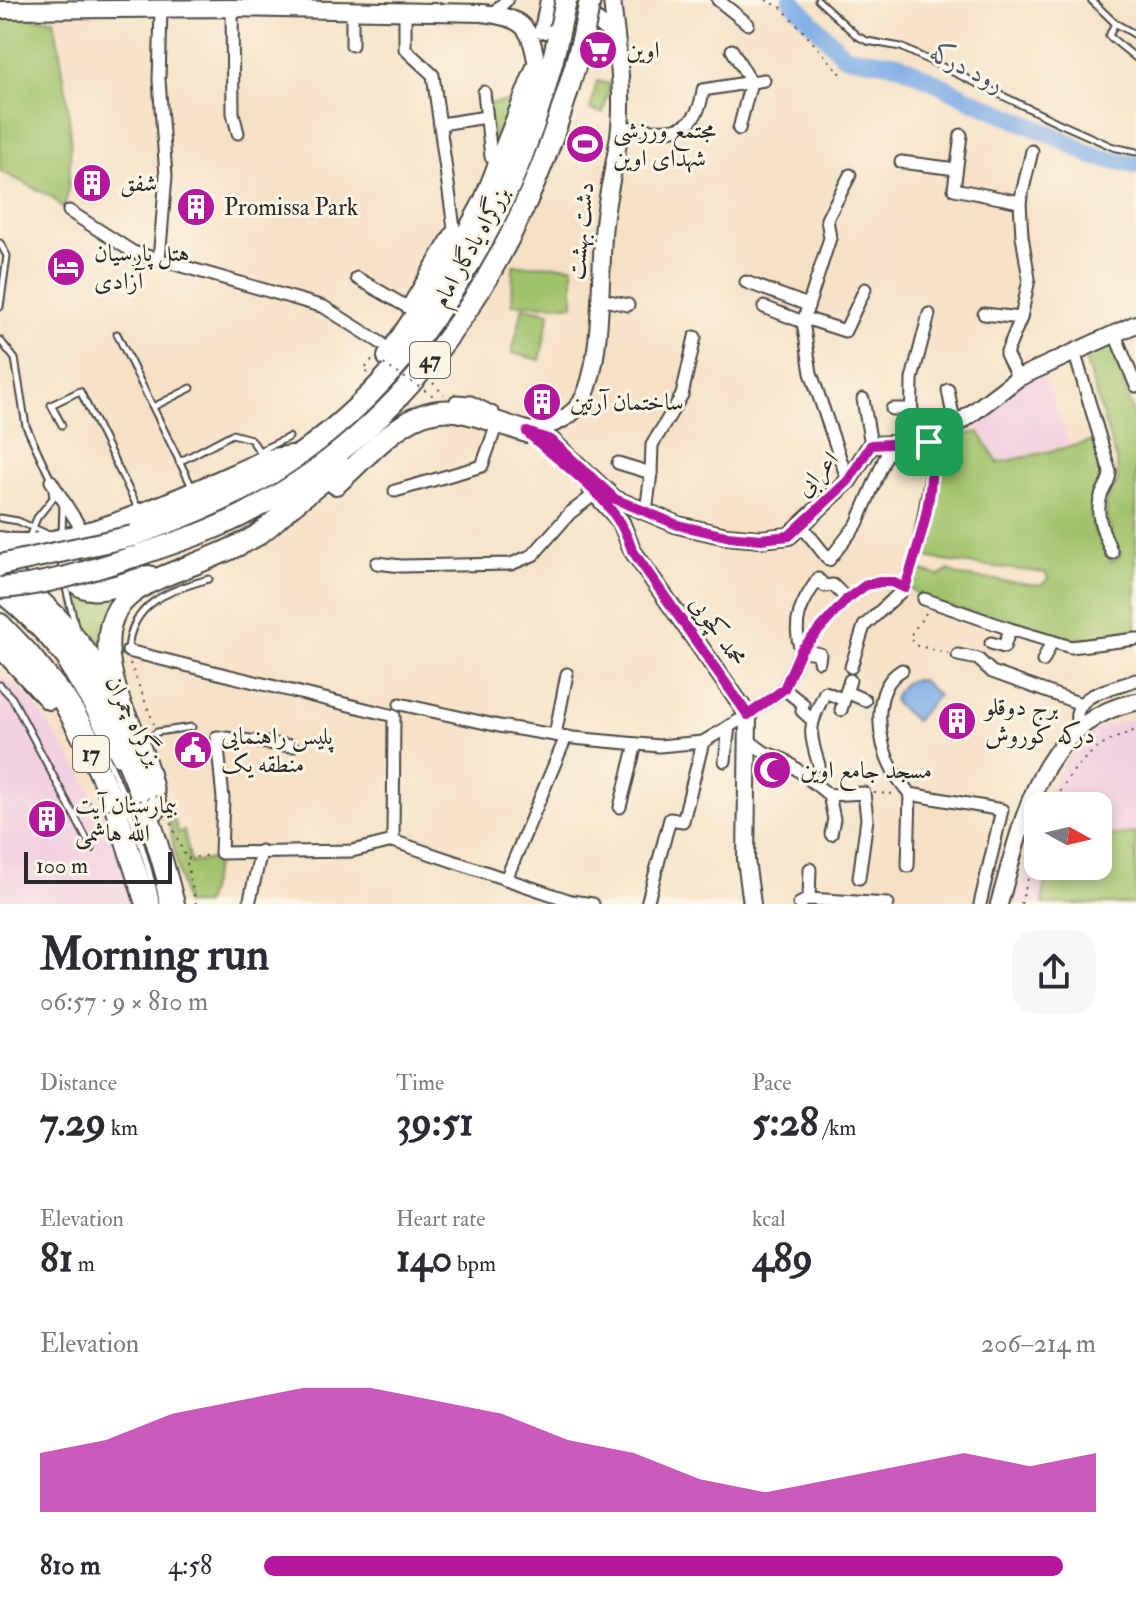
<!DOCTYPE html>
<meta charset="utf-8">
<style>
:root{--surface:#fff;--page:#f7f7f7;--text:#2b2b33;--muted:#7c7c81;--accent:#b5179e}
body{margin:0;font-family:"IM FELL Double Pica",Amiri,serif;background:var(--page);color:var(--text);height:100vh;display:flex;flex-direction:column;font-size:30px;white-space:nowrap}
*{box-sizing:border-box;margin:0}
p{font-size:26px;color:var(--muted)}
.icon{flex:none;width:44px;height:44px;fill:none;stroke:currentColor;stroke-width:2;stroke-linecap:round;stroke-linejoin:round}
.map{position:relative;height:904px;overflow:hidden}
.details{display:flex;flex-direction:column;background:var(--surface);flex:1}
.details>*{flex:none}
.needle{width:52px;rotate:98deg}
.fabs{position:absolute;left:1024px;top:792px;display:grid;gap:16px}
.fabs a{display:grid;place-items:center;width:88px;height:88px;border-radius:16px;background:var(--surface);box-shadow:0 4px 12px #0003;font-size:40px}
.scale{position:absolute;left:24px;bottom:20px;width:148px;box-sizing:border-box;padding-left:8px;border:4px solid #2b2b2b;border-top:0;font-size:22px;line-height:28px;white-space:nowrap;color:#2b2b2b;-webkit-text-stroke:6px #fcf5e5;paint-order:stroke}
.pin{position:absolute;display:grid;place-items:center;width:68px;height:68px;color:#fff;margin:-34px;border-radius:16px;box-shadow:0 4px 12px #0006}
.round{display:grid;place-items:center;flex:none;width:84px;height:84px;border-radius:24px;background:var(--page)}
.head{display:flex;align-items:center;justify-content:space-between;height:136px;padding:0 40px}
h1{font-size:44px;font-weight:700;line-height:60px}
.stats{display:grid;grid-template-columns:repeat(3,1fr);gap:12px;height:136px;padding:8px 40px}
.stats div{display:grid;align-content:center}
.stats b{font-size:40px;font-weight:700}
.stats small{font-size:22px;font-weight:400}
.stats p{font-size:22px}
.chart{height:224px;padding:16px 40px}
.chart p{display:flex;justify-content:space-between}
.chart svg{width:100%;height:144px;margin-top:8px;fill:var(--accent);opacity:.7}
ul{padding:0 40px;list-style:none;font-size:26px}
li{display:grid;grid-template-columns:128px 96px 1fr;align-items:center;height:60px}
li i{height:20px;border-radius:10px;background:var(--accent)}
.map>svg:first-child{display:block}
.built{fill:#f2cfe1}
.green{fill:#a0c26b;stroke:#66764b;stroke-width:2}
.water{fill:#7babe6;stroke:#536b88;stroke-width:2}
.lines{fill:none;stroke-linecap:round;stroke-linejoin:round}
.river{stroke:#7babe6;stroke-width:18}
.lane-casing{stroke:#494642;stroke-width:9}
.street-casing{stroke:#494642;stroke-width:15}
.secondary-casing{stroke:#494642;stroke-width:20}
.highway-casing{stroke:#494642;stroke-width:24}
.path{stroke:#494642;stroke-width:2;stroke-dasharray:2 6;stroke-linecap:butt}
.lane{stroke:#fff;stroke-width:5}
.street{stroke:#fff;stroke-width:11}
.secondary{stroke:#fff;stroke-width:16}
.highway{stroke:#fff;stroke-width:20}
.highway-bridge-casing{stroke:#494642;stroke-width:24;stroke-linecap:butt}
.path-bridge{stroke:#494642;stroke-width:2;stroke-dasharray:2 6;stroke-linecap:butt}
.highway-bridge{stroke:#fff;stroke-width:20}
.route-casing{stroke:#fff;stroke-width:16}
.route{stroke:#b5179e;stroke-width:10}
.labels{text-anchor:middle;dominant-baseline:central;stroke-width:6;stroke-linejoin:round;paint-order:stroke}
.shield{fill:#fcf5e5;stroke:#6a6863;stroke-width:2}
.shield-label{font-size:22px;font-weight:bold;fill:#2b2b2b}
.poi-label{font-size:24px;fill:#2b2b2b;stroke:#fcf5e5;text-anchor:start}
.street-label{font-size:24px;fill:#2b2b2b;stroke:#fcf5e5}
.water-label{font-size:26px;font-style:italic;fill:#47586c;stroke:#fcf5e5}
</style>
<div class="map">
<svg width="1136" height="904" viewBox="0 0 1136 904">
<rect width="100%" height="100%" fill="#fcf5e5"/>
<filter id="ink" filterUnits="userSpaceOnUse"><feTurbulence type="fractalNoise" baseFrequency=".0125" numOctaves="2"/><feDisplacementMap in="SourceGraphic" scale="16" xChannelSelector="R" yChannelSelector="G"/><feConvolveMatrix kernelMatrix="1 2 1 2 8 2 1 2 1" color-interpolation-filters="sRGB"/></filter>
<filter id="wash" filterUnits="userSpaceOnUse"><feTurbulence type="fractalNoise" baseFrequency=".006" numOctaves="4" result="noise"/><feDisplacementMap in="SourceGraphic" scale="32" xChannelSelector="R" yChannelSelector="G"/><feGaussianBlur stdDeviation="1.8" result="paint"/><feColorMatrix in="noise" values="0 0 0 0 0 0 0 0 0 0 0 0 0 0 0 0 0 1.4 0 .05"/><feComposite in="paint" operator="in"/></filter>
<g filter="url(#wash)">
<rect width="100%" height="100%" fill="#f6e1c6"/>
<!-- built -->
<g class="built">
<path d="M1043 373 1069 444 999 461 974 419 1023 381Z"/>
<path d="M0 674 30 697 83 776 129 864 138 904H0Z"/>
<path d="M1136 718V904H1013L1038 819V866H1098V806H1042L1065 761 1098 728Z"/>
</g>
<!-- green -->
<g class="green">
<path d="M0 17 54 19C65 81 79 147 64 210L52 197 0 171Z"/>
<path d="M597 81 610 84 603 113 590 110Z"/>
<path d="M515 101 494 156 488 104Z"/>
<path d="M513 265 573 266V305L512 304Z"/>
<path d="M523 307 550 312 540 360 512 353Z"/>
<path d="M1111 344 1136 423V636L1074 639 927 601 908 587 915 569 940 576 949 570 959 576 1041 585 1048 579 1046 573 943 561 920 555 937 466 964 445 961 435 979 432 998 463 1094 441 1105 476C1101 483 1094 492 1092 499 1087 520 1100 546 1111 562L1120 556C1112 535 1095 502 1117 484V462L1084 356Z"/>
<path d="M131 585 101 654 95 660 75 614 71 592Z"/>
<path d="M169 802 178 833 184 831 191 863 218 858 205 904H185L165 803Z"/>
<path d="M1136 833V904H1043L1045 873 1048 866H1098V837Z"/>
</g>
<!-- water -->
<path class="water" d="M912 680H921L938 695 915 721 894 702C895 692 902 682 912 680Z"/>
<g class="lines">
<!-- river -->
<path class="river" d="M791 0 844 56 898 64 965 97 1063 140 1092 156 1136 165"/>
</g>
</g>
<g filter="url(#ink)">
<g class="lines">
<defs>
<g id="lane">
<path d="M818 0 857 36 867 41 901 47 1059 123 1113 147 1136 152"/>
<path d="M1091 0 1115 23 1136 35"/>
<path d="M1115 23 1109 36 1136 58"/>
<path d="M0 243 7 256 0 307"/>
<path d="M117 334 192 487"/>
<path d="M0 340 15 359 26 426 51 480"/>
<path d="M153 407 191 388"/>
<path d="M62 425 51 405 80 391 139 510"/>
<path d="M179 462 232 434 251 439 259 451 289 437"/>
<path d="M0 518 18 521 45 533"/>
<path d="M62 535 63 505"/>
<path d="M29 537 37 518 53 498 52 490"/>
<path d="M65 584 75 625"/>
<path d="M128 650C131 603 169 590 209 579"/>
<path d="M62 667 90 713 117 763"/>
<path d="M0 685 12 698 92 849"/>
<path d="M67 688C111 753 140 828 157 904"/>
<path d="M144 742 157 732 192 727"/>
<path d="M159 886 163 904"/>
</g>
<g id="street">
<path d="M718 0 748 24"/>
<path d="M232 8 233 113 238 133"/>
<path d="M492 14 507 0"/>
<path d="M352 45V10"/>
<path d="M732 50 751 82 739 129"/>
<path d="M484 92 491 157"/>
<path d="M441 124 486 117"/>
<path d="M620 127C659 130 697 142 703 90L764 80"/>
<path d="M961 135 954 189 1020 202"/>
<path d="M901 162 956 169"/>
<path d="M69 211 133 252 324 307 381 343"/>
<path d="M159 260 166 176 159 80 161 10"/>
<path d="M357 278 407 307 454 228 433 75 405 49V10"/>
<path d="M746 282 808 305"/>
<path d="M599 299 628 305"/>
<path d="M764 307 803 322 811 320 845 331 865 289"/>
<path d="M984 314 1021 318"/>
<path d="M1114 332 1136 386"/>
<path d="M1074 351 1110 472C1110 482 1104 487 1101 496 1094 516 1105 535 1112 553"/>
<path d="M1018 378 1006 354 1021 318 1029 279 1022 236 1020 202 1032 151"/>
<path d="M948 390 955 426"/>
<path d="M863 399 871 445"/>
<path d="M892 409H912"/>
<path d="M911 444 912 379 929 314"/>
<path d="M618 463 651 473"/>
<path d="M51 481 82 530 87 533"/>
<path d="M848 481 811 373 803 322 830 238 827 219 850 175"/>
<path d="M395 491 482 466 497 424 493 413 471 402 456 401"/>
<path d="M646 512 651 473 652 445 682 395 695 337"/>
<path d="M801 525 829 560 857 524 891 444"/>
<path d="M920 540 933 463 929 442"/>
<path d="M377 563 401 566 511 564 533 555 570 513 595 494"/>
<path d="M924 599 1010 629 1071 647 1136 639"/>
<path d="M991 643 1004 647 1010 629"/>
<path d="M801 650C791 622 802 602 818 579L825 586 833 585 847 599"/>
<path d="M801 650 820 654 819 661"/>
<path d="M128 651 394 716 393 841"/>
<path d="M958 655 978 659 992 672 1081 704"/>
<path d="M1043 661 1052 641"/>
<path d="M851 667 864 626 905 588"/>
<path d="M902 670C871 688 877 741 892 768 896 778 904 786 910 794"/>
<path d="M784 689 803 704 802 711 812 720"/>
<path d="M846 692 865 700"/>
<path d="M400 704 499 726 573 738 659 746 703 742 748 715 784 689 801 650"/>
<path d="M841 710 850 680"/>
<path d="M1079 729C1066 694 1112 689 1136 680"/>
<path d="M555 735 567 674"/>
<path d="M748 740 764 752 785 760 829 795 864 793 867 819 859 878"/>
<path d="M292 746 217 737 223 799 221 853 352 851 393 841 571 901 593 904"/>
<path d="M725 761 729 726"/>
<path d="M819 765C807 728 810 726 825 692L844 700"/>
<path d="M910 794 1002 810 980 904"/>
<path d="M829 795 834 819 831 834"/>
<path d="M620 807 636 744"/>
<path d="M908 866 910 794"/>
<path d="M506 879 566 737"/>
<path d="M809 899 810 869"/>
<path d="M249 904 261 851"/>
<path d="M647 904 670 819 683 821 703 742"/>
<path d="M799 904 809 899 888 904"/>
</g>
<g id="secondary">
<path d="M0 10 232 8 482 13C523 18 531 25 537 67"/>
<path d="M543 30C547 26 553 18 558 16 580 7 602 22 615 38"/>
<path d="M543 30 549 0"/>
<path d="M527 432 551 440 615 499 678 525 726 536 761 539 789 536 848 481 871 445 926 443 937 440 1018 378 1136 324"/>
<path d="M527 432C548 426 572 420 583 399 602 362 600 280 603 236 605 199 616 164 620 128 624 86 616 41 612 0"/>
<path d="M591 489 621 522 632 550 748 715 746 860 752 904"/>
<path d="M999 904C1023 823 1038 721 1136 702"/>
</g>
<g id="highway">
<path d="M388 357 453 259 484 202 537 67"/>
<path d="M336 484C370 455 406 405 455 411 480 415 503 425 527 432"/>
<path d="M133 536C178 519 225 502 266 477 421 382 525 203 560 28"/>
<path d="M81 538C73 544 68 555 69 566 76 608 123 582 149 576"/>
<path d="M0 542C66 557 204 487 267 460L291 456"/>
<path d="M133 557C173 543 214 531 252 510 434 411 534 232 583 36"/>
<path d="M0 565C21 584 44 603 63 624 107 673 148 743 156 809"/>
<path d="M0 591C104 673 142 781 174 904"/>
<path d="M0 624 28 653 55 686 85 742 114 803 146 904"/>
<path d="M0 646 49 699"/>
<path d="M125 716C69 569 164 590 256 536 268 528 278 518 289 508 306 494 324 481 341 466"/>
</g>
</defs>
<!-- lane casing -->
<use href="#lane" class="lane-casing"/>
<!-- street casing -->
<use href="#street" class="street-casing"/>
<!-- secondary casing -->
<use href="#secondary" class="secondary-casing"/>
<!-- highway casing -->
<use href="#highway" class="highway-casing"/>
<!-- path -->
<g class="path">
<path d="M766 0 782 8 844 77"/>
<path d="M368 373 364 370 374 357"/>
<path d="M433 383 444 395"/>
<path d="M908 577 917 548"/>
<path d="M857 592C868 584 882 579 895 583"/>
<path d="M926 613 910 636 914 645 948 653"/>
<path d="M809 640 840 607"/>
<path d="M130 663 154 724"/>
<path d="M874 793 895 794"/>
<path d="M89 801 93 813"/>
<path d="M1053 806C1072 765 1092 745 1136 730"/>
<path d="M168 816 186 859"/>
<path d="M196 904 186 859 210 855"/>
<path d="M1021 904 1038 842"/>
</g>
<!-- lane -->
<use href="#lane" class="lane"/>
<!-- street -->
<use href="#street" class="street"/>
<!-- secondary -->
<use href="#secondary" class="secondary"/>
<!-- highway -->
<use href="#highway" class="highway"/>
<defs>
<g id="highway-bridge">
<path d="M560 28 566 0"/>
<path d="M583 36 590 0"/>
<path d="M0 565 133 536"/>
<path d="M0 588C44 586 91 570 133 557"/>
</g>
</defs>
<!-- highway-bridge casing -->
<use href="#highway-bridge" class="highway-bridge-casing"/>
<!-- path-bridge -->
<g class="path-bridge">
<path d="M377 360 435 397"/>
<path d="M93 813 165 794"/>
</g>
<!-- highway-bridge -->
<use href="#highway-bridge" class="highway-bridge"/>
</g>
</g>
<g class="lines" filter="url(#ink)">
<defs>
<path id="route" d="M527 432 551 440 615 499 678 525 726 536 761 539 789 536 848 481 871 445 929 442C938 490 919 543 905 588L892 582H880L866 585 847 599 801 650 784 689 748 715 632 550C617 498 564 467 527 432Z"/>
</defs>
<!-- route casing -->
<use href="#route" class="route-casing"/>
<!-- route -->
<use href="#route" class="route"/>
</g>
<!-- icons -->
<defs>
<symbol id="supermarket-disc" viewBox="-11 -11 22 22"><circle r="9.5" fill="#b5179e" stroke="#fcf5e5"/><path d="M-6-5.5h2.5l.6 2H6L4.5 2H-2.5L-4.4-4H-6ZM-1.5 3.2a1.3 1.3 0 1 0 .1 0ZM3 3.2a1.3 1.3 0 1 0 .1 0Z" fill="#fff"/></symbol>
<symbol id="stadium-disc" viewBox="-11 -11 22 22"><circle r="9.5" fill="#b5179e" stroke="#fcf5e5"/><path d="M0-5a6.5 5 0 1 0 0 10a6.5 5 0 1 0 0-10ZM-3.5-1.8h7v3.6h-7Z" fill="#fff"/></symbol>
<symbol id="building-disc" viewBox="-11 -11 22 22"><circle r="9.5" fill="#b5179e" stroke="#fcf5e5"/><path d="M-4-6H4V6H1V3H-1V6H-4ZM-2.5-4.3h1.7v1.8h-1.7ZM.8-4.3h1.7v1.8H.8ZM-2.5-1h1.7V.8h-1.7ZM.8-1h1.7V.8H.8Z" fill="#fff"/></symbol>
<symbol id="hotel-disc" viewBox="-11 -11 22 22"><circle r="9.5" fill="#b5179e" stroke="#fcf5e5"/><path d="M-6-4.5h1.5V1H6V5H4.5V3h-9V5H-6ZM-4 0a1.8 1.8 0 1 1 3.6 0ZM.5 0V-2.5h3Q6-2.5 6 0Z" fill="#fff"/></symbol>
<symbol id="civic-disc" viewBox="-11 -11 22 22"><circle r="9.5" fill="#b5179e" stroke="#fcf5e5"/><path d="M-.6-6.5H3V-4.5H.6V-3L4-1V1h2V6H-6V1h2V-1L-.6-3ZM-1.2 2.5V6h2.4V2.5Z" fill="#fff"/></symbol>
<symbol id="mosque-disc" viewBox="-11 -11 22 22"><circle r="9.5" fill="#b5179e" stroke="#fcf5e5"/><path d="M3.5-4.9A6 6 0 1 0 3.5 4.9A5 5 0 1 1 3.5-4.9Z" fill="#fff"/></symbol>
</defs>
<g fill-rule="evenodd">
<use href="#supermarket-disc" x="576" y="28" width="44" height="44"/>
<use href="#stadium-disc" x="563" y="122" width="44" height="44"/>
<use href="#building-disc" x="70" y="161" width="44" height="44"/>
<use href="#building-disc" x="174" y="185" width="44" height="44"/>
<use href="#hotel-disc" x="44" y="245" width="44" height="44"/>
<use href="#building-disc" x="520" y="380" width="44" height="44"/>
<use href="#building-disc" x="935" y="699" width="44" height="44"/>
<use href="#civic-disc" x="171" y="728" width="44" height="44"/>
<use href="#mosque-disc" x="750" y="748" width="44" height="44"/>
<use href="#building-disc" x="25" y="797" width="44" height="44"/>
</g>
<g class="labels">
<!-- shield labels -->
<g class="shield">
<rect x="410" y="342" width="40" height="36" rx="6"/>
<rect x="73" y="736" width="36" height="36" rx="6"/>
</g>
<g class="shield-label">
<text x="430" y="360">47</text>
<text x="91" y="754">17</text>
</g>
<!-- poi labels -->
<g class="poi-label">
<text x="626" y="50">اوین</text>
<text x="613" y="130">مجتمع ورزشی<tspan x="613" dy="28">شهدای اوین</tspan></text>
<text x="120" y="183">شفق</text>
<text x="224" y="207">Promissa Park</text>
<text x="94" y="253">هتل پارسیان<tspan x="94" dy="28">آزادی</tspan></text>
<text x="570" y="402">ساختمان آرتین</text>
<text x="985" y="707">برج دوقلو<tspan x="985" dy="28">درکه کوروش</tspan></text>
<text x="221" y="736">پلیس راهنمایی<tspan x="221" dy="28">منطقه یک</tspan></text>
<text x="800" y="770">مسجد جامع اوین</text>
<text x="75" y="805">بیمارستان آیت<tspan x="75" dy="28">الله هاشمی</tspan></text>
</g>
<!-- street labels -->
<g class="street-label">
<text transform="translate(581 231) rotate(-84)">دشت بهشت</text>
<text transform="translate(471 247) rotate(-61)">بزرگراه یادگار امام</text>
<text transform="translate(817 474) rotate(-48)">اعرابی</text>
<text transform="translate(718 631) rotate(55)">محمد کچویی</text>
<text transform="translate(134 721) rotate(63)">بزرگراه چمران</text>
</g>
<!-- water labels -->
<g class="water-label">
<text transform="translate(967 68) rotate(26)">رود درکه</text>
</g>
</g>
</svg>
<div class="fabs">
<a><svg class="needle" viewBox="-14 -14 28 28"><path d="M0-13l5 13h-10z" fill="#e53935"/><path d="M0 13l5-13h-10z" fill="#7c7c81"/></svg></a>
</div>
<div class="scale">100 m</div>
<div class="pin" style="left:929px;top:442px;background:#1e9e55"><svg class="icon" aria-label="arrive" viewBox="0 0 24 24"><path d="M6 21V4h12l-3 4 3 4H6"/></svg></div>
</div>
<section class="details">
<div class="head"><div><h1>Morning run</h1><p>06:57 · 9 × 810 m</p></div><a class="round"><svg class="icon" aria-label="share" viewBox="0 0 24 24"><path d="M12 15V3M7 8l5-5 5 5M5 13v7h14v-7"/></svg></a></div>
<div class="stats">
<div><p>Distance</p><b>7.29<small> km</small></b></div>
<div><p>Time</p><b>39:51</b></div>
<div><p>Pace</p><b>5:28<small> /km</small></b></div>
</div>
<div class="stats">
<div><p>Elevation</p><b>81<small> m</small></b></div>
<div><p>Heart rate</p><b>140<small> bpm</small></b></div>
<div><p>kcal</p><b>489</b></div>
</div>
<div class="chart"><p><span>Elevation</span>206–214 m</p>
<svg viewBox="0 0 160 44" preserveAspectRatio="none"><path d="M0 44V26L10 22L20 14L30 10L40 6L50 6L60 10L70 14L80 22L90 26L100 34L110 38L120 34L130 30L140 26L150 30L160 26V44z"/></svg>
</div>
<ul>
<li><b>810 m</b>4:58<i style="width:96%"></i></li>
</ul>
</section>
